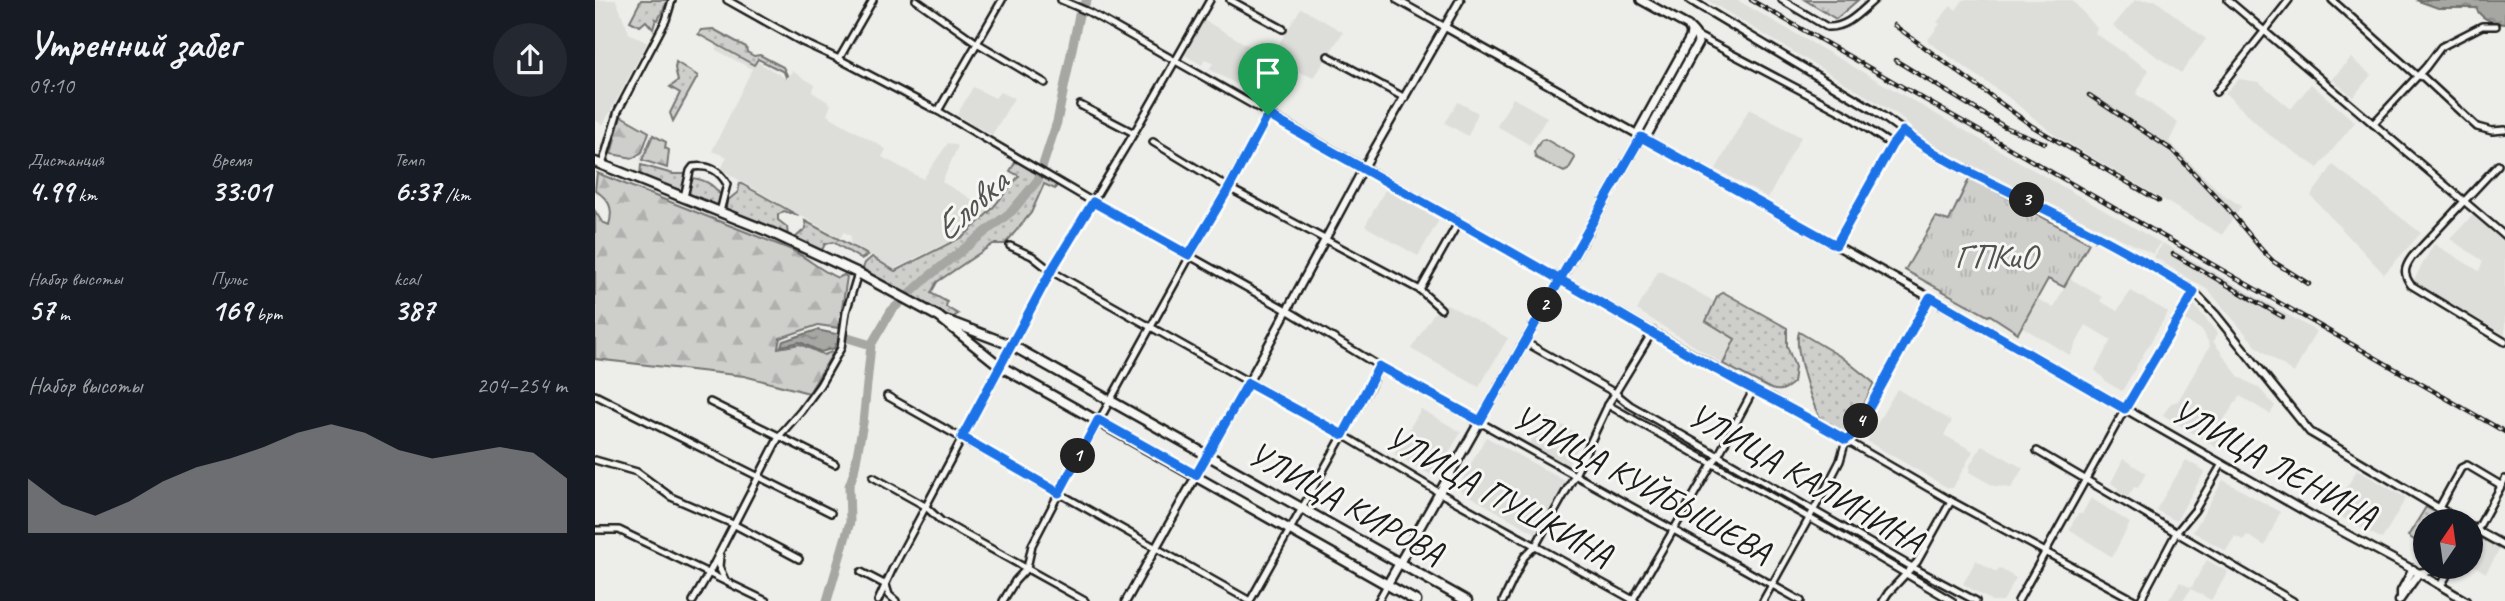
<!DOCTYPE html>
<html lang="ru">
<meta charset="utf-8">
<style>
:root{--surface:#171b24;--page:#242831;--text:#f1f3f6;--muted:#9ea1a6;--accent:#919294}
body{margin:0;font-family:Caveat,sans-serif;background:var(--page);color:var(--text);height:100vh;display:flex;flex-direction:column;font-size:26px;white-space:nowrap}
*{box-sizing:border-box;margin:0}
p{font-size:23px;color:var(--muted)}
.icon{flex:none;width:38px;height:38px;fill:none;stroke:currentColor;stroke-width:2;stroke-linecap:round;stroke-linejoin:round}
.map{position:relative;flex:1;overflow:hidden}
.side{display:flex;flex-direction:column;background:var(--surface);width:595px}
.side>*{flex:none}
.needle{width:46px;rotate:13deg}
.tools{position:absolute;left:1818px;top:509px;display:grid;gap:14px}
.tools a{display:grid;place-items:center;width:70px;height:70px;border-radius:50%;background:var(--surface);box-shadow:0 2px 5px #0004;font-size:35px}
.pin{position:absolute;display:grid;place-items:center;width:60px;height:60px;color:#fff;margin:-72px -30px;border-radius:50% 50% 50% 0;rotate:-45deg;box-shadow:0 0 7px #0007}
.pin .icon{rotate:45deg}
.km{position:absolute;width:35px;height:35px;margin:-18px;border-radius:50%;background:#222;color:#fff;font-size:19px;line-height:35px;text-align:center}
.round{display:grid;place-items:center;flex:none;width:74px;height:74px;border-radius:37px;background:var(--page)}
.summary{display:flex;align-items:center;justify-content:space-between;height:119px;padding:0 28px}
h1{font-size:38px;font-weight:700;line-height:52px}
.metrics{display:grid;grid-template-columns:repeat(3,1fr);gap:10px;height:119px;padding:7px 28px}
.metrics div{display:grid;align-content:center}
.metrics b{font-size:30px;font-weight:700}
.metrics small{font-size:19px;font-weight:400}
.metrics p{font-size:19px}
.chart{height:196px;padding:14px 28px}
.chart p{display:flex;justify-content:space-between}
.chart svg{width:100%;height:126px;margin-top:7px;fill:var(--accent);opacity:.7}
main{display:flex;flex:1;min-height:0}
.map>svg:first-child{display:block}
.built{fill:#ddddda}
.grass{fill:url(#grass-dots);stroke:#757574;stroke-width:2}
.forest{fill:url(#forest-firs);stroke:#757574;stroke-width:2}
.park{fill:url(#park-tufts);stroke:#757574;stroke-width:2}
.pitch{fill:#cececb;stroke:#757574;stroke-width:2}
.water{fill:url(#water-ripples);stroke:#6f6f6d;stroke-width:2}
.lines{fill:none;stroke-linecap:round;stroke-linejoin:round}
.river{stroke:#a6a6a3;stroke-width:9}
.minor-casing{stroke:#1c1c1c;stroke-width:10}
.tertiary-casing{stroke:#1c1c1c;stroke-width:11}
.secondary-casing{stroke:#1c1c1c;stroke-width:12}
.primary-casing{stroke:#1c1c1c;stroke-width:13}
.minor{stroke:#f6f6f2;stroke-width:5}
.tertiary{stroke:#f6f6f2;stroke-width:6}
.secondary{stroke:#f6f6f2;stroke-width:7}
.primary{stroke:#f6f6f2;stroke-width:8}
.rail-casing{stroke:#1c1c1c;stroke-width:4.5}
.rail{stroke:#f6f6f2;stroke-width:2;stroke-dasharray:5;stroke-linecap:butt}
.route-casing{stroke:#fff;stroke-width:14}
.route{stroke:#1a73e8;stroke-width:9}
.labels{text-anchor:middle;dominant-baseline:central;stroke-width:6;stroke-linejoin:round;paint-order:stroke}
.park-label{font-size:35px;fill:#515151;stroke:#f6f6f2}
.street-label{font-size:35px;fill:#1c1c1c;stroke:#f6f6f2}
.water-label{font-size:37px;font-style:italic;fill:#535352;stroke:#f6f6f2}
</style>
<main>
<section class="side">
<div class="summary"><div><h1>Утренний забег</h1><p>09:10</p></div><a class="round"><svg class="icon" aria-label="share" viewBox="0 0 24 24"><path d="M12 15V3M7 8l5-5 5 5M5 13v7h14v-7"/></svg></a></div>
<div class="metrics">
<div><p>Дистанция</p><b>4.99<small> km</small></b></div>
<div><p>Время</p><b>33:01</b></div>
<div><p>Темп</p><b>6:37<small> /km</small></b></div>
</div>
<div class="metrics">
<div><p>Набор высоты</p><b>57<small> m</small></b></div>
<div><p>Пульс</p><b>169<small> bpm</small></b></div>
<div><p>kcal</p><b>387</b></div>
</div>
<div class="chart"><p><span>Набор высоты</span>204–254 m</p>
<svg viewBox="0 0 160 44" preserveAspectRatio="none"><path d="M0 44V25L10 34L20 38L30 33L40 26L50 21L60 18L70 14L80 9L90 6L100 9L110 15L120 18L130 16L140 14L150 16L160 25V44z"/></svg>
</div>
</section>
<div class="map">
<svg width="1910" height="601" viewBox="0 0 1910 601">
<defs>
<pattern id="grass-dots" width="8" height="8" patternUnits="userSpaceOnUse" patternTransform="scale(1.75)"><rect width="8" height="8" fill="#cececb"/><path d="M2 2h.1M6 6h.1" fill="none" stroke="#b0b0ae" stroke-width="1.8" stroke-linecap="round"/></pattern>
<pattern id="forest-firs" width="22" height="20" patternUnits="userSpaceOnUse" patternTransform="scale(1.75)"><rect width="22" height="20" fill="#cececb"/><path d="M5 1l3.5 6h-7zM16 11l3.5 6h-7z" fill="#b0b0ae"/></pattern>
<pattern id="park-tufts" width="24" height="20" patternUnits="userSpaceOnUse" patternTransform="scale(1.75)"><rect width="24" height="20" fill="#cececb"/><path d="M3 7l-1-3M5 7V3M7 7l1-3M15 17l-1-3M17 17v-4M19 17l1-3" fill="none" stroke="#b0b0ae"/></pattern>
<pattern id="water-ripples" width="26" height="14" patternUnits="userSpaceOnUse" patternTransform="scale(1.75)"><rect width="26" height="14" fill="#a6a6a3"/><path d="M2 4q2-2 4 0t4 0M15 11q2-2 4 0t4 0" fill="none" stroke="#868684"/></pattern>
</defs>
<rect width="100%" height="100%" fill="#edede9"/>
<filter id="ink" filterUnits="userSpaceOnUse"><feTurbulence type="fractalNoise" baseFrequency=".0143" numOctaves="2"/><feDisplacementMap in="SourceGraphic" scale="14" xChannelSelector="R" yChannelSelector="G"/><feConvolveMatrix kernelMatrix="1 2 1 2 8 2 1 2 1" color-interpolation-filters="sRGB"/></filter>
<g filter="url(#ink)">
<!-- built -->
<g class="built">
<path d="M0 0H21L34 33 52 43 8 125 0 120Z"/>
<path d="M1112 0H1142L1566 243 1558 254 1329 142 1305 116Z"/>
<path d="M1368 0H1477L1502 28 1500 33 1554 70 1541 94 1583 123 1574 142 1625 192 1646 206 1627 235 1460 135 1413 97 1332 41 1345 24 1342 22 1356 6 1361 10Z"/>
<path d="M1540 0H1560L1611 39 1586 73 1518 26Z"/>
<path d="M706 8 748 32 719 78 688 65 668 99 614 69 618 64 614 61 610 59 607 65 588 54 607 19 675 58Z"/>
<path d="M123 46 158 65 161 61 192 79 197 71 220 85 217 92 236 104 232 115 291 149 287 157 328 179 353 143 363 146 347 182 394 209 365 236 299 269 255 243 256 236 249 232 245 238 137 176 126 169 132 157 117 151 157 69 121 50Z"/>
<path d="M1756 58 1776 75 1758 97 1737 79Z"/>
<path d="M1644 79 1664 82 1696 109 1716 84 1760 122 1723 168 1673 134 1630 93Z"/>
<path d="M378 87 400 98 405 92 419 98 397 135 362 115Z"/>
<path d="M918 98 952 117 935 145 902 126Z"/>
<path d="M863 102 883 113 873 136 850 123Z"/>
<path d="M1154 109 1206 137 1173 198 1121 169Z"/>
<path d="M1738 165 1826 233 1789 274 1716 196Z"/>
<path d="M790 190 844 220 823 256 770 226Z"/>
<path d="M1878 215 1910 242V335L1818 281 1839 244 1884 271 1888 261 1855 239Z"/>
<path d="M1568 243 1721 331 1699 373 1662 347 1613 290 1559 257Z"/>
<path d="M1064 270 1120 302 1111 321 1140 339 1128 364 1042 310Z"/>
<path d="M1474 278 1507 297 1505 301 1522 311 1536 291 1573 312 1527 391 1513 383 1500 370 1516 340 1491 325 1475 355 1427 327 1442 299 1459 308Z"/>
<path d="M1598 303 1622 333 1618 341 1644 377 1664 388 1680 406 1675 414 1645 396 1625 425 1631 435 1624 449 1568 415 1576 403 1583 401 1615 346 1608 331 1589 319Z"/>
<path d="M852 304 913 338 884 387 816 349 839 313Z"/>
<path d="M1302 389 1357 421 1349 435 1378 451 1358 488H1353L1272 441Z"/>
<path d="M826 409 866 432 840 477 799 454Z"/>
<path d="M952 417 989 437 972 467 933 446Z"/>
<path d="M891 437 970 481 942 534 862 489Z"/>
<path d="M1387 445 1428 468 1416 488 1399 486 1374 472 1375 465Z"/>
<path d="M1528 459 1551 473 1543 488 1539 487 1533 497 1522 491 1523 488 1516 483Z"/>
<path d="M1591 460 1610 471 1581 521 1561 510Z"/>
<path d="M1762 470 1811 498 1787 539 1737 512Z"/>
<path d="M1628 480 1685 512 1670 546 1652 535 1648 540 1640 536 1631 551 1598 532Z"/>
<path d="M1496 498 1535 523 1517 557 1474 529 1483 514H1487Z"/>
<path d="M1884 537 1905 549 1891 573 1876 564V553Z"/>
<path d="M1381 560 1401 572 1404 568 1421 578 1408 601H1397L1368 584Z"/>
<path d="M1612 560 1633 572 1616 600 1596 589 1588 601H1573L1585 582 1596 588Z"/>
</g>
<!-- grass -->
<g class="grass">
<path d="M46 0H73L63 20 61 19 58 29 51 21 45 26 35 21Z"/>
<path d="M118 29 151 47 152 52 159 56 165 55 188 67 192 75 191 77 189 72 163 59 159 65 103 34 106 30Z"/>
<path d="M81 62 103 76 78 121 75 113 85 93 75 87 83 81 80 68Z"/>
<path d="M421 161 462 184 460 189 449 184 436 213 410 244H398L342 282 336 293 352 302 351 307 363 314 355 319 267 271 270 263 277 257 300 271 369 236 396 210 424 176 415 171Z"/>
<path d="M46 165 78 174H91L89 190 85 192 45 176Z"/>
<path d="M98 178C112 180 121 186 127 198L122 207C113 205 98 201 93 192Z"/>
<path d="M145 183 204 216 189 211 183 215V220L192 227 193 237 134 213 131 209 132 201 143 192Z"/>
<path d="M210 221 273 255 266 259 238 242 230 244 226 252 199 239 211 228Z"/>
<path d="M1128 292 1192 328V346L1200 367 1198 383C1190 390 1185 392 1176 389L1128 364 1140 339 1111 321 1122 297Z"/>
<path d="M1204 332 1248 358 1279 383 1255 434C1247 433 1235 431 1229 424 1218 410 1198 348 1204 332Z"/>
<path d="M1831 507 1857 521 1830 522V547L1813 536Z"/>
</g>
<!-- forest -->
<g class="forest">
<path d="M26 116 54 132 47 152 38 158 16 154Z"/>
<path d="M58 135 71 142 70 148 74 150 72 168 47 160Z"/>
<path d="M2 173 197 250C214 259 226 271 243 278L249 275 252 277 244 328 223 325 185 338 183 348 205 344 229 355 239 351 214 393 149 376 0 359V211L7 222 14 225C19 207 14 200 0 190Z"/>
</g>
<!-- park -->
<g class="park">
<path d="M1210 0H1263L1241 19Z"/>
<path d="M1375 177 1494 243 1469 287 1453 279 1423 333 1395 315 1393 316 1310 270 1341 217 1354 221Z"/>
</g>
<!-- pitch -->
<path class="pitch" d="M950 139 978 155 980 158 973 170 969 172 941 158 939 152 946 140Z"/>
<!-- water -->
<g class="water">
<path d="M1821 0H1910V24C1898 23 1886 19 1881 8H1843Z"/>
<path d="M222 330 241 334 240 348 226 352 205 342 186 346 188 341Z"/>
</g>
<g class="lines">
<!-- river -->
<g class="river">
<path d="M253 338 276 345"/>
<path d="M240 339 244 338"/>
<path d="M232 601 255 522 254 486 259 472 268 423 276 345 296 311 333 277 417 211 443 180 462 122 484 15 492 0"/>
</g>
<defs>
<g id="minor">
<path d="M132 0 207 42 244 59 343 111 498 202 697 313 784 366 1206 601"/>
<path d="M321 0 382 43 450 83"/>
<path d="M466 0 494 12 1159 389 1178 398 1356 501 1541 601"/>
<path d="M635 0 688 29"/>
<path d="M802 0 850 27"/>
<path d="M1187 0 1232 27C1252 28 1265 12 1279 0"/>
<path d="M1633 0 1910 236"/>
<path d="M1737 0 1821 75 1828 77 1882 127 1897 131 1910 130"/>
<path d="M1101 35 1254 116 1297 145"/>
<path d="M733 56 810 98"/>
<path d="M244 59 278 0"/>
<path d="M1621 92 1694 0"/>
<path d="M485 105 539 133"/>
<path d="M343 111 407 0"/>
<path d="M1778 124 1831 67 1846 47 1887 26H1901"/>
<path d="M558 142 634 188 825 290 846 309"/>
<path d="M7 165 23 111 71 20 77 0"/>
<path d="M1903 165 1817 257C1809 268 1808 274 1816 285L1910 342"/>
<path d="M89 197 95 171 98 167C114 165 124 170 132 184L125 212"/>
<path d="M1241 245 1297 145 1308 131"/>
<path d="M415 246 437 256 456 271 748 435 845 493 1040 601"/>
<path d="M825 290 863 223"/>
<path d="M930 342 1020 393 1035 405 1317 567 1381 601"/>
<path d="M0 395 236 513"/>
<path d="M292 396 655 601"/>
<path d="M115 402 240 464"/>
<path d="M1013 405 1257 542 1357 601"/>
<path d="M1442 451 1698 601"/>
<path d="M0 460 42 472 76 497 138 524 204 559"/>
<path d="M278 477 330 506 346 521 490 601"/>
<path d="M1844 508 1866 468 1872 465 1904 484 1905 487"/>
<path d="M0 530H24L171 601"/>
<path d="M1882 530 1910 479"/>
<path d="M125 556 124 567 130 580"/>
<path d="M266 572 291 585 294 595 301 601"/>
<path d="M98 601 114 573 185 435 206 411 225 385 246 348 251 312 263 273"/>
<path d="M283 601 297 570 456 271 539 133 615 0"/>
<path d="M408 601 420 581 432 568 437 545 464 493 673 115"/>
<path d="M655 601 776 385 784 366"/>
<path d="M783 601 792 585"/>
<path d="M908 601 929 557 941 545 980 475 1013 405 1058 331"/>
<path d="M1037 601 1117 464 1123 456 1159 389"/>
<path d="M1168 601 1232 486 1245 461 1251 440 1261 432 1335 297"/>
<path d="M1288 601 1293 593 1322 562 1356 501"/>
<path d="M1423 601 1535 400 1599 292"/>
<path d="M1545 601 1581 533 1600 510 1627 464"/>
</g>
<g id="tertiary">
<path d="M1095 0 1279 110 1330 147 1357 163 1478 223 1565 270 1599 292 1620 314 1715 432 1867 522"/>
<path d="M850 27 1042 134"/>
<path d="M1050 139 1348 305 1718 516 1824 573 1871 601"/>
<path d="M1876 527 1910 546"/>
<path d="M1846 585 1856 567"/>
<path d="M1806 597V591L1818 569"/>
<path d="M531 601 653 383 768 169 865 0"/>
<path d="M1804 601 1824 573 1852 567"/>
</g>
<g id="secondary">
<path d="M1046 0 1093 26C1098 31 1103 35 1103 43L1050 139 1042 134 1095 38 1096 32 1093 26"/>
<path d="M792 585 1046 137"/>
</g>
<g id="primary">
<path d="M0 162 175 232 263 273 344 317 405 366 821 601"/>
<path d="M353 321 416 345 872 601"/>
</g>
</defs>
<!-- minor casing -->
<use href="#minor" class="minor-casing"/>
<!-- tertiary casing -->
<use href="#tertiary" class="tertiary-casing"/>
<!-- secondary casing -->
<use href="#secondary" class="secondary-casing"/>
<!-- primary casing -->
<use href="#primary" class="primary-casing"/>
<!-- minor -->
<use href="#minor" class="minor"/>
<!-- tertiary -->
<use href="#tertiary" class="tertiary"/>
<!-- secondary -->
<use href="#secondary" class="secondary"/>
<!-- primary -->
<use href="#primary" class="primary"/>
<defs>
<g id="rail">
<path d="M1156 0 1910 432"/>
<path d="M1299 25 1437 126 1564 201"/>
<path d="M1300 60 1410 127 1450 143"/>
<path d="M1494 95 1577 150 1633 209 1667 250 1679 262 1714 284"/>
<path d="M1578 254 1688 317"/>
</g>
</defs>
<!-- rail casing -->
<use href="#rail" class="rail-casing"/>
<!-- rail -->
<use href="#rail" class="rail"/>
</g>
</g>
<g class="lines" filter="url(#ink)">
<defs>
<path id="route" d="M673 115 634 188 594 255 498 202 456 271 367 437 464 493 503 420 601 475 653 383 748 435 784 366 885 421 965 280 968 274 1046 137 1241 245 1297 145 1308 131C1344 160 1388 178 1429 199 1487 227 1545 257 1599 292L1530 409 1335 297 1261 432 1251 440C1220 422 1189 405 1157 389 1094 356 1033 318 971 283L960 277C865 222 769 170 673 115"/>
</defs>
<!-- route casing -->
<use href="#route" class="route-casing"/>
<!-- route -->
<use href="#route" class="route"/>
</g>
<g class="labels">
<!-- park labels -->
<g class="park-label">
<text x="1401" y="256">ГПКиО</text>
</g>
<!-- street labels -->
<g class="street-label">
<text transform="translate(1679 463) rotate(29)">УЛИЦА ЛЕНИНА</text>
<text transform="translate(1211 478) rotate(30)">УЛИЦА КАЛИНИНА</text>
<text transform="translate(1047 484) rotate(29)">УЛИЦА КУЙБЫШЕВА</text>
<text transform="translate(904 496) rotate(29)">УЛИЦА ПУШКИНА</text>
<text transform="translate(751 503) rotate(29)">УЛИЦА КИРОВА</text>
</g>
<!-- water labels -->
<g class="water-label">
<text transform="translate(375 205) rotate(-42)">Еловка</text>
</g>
</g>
</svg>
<div class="tools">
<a><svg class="needle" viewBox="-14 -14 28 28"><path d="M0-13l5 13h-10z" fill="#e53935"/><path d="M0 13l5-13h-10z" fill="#9ea1a6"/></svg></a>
</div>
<div class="pin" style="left:673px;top:115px;background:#1e9e55"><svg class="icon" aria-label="arrive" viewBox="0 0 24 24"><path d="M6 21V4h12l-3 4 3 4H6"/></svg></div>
<b class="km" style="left:483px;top:456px">1</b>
<b class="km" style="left:950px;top:305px">2</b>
<b class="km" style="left:1432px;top:200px">3</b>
<b class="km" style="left:1266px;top:421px">4</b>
</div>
</main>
